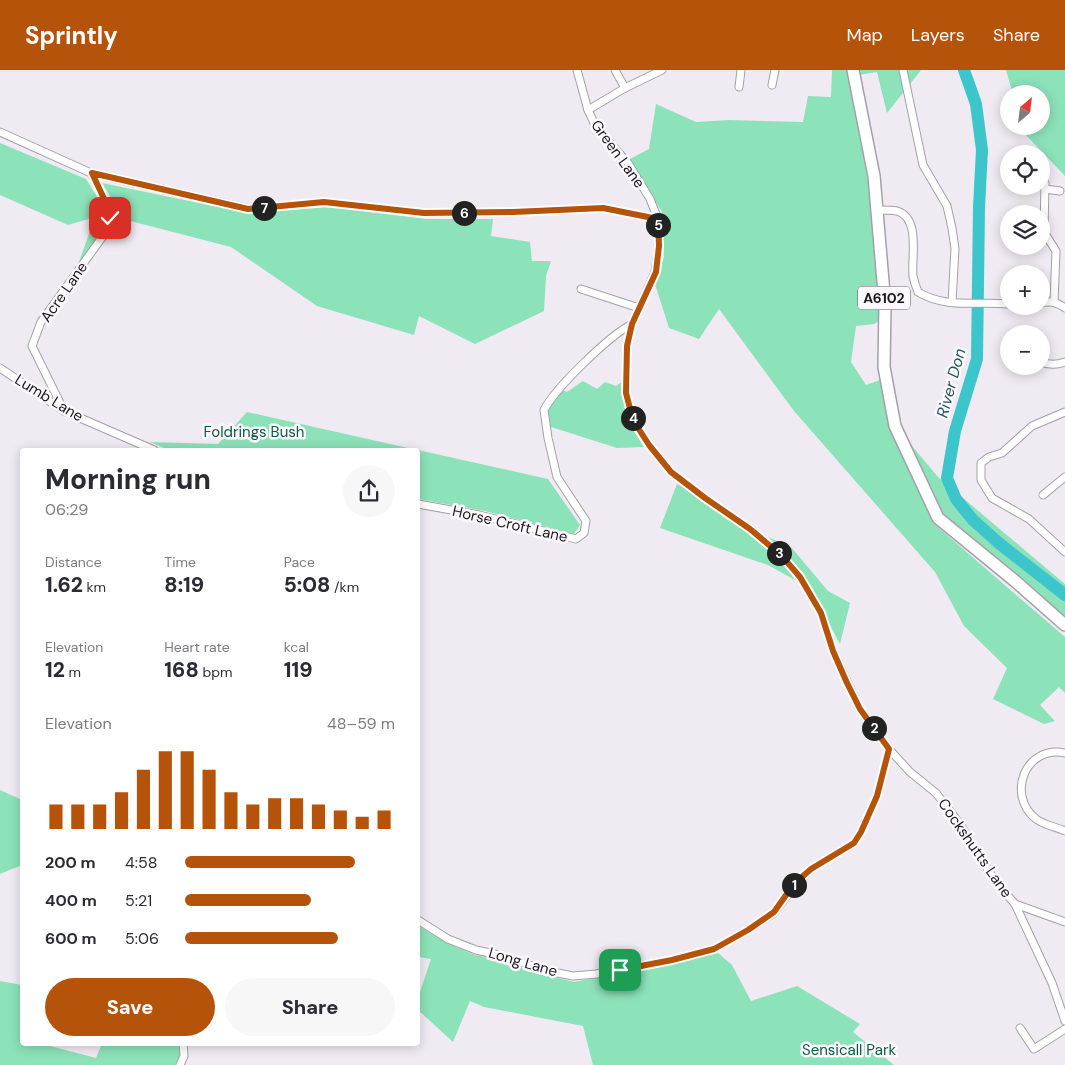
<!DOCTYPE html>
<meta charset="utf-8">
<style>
:root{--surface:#fff;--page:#f7f7f7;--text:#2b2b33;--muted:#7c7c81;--accent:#b45309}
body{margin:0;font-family:"DM Sans",sans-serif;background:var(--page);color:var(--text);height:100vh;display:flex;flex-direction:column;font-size:19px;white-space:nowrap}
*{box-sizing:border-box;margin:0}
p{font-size:16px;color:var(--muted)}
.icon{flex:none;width:28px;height:28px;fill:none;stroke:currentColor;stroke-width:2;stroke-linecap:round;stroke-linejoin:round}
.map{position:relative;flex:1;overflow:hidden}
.sheet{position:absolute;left:20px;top:378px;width:400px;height:598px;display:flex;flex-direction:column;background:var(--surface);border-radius:5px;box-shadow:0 2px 12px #0003}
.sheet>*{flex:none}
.needle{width:32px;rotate:28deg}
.controls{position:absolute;left:1000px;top:15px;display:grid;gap:10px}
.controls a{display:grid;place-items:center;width:50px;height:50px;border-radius:50%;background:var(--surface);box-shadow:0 2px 12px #0003;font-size:25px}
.pin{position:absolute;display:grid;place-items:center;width:42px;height:42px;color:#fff;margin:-21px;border-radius:10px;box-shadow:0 2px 8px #0006}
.km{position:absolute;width:25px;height:25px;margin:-12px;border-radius:50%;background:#222;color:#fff;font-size:14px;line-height:25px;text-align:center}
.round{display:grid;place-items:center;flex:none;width:52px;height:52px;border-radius:26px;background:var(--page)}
.headline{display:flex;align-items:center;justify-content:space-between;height:85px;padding:0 25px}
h1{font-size:28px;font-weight:800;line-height:38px}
.stats{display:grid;grid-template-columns:repeat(3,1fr);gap:8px;height:85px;padding:5px 25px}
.stats div{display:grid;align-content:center}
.stats b{font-size:21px;font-weight:800}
.stats small{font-size:14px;font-weight:400}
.stats p{font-size:14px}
.chart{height:140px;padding:10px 25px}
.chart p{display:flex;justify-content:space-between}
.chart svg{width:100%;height:90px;margin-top:5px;stroke:var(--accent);stroke-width:6}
.button{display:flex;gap:10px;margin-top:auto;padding:10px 25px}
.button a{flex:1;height:58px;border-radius:30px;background:var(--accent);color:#fff;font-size:20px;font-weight:800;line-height:58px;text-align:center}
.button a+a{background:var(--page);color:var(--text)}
ul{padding:0 25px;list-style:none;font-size:16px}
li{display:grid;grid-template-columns:80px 60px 1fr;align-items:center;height:38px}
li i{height:12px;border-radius:6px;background:var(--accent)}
header{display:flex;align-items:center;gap:30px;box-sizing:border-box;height:70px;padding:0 25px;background:var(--accent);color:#fff}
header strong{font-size:24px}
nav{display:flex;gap:28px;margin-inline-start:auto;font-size:18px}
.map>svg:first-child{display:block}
.green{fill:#8ce2b9}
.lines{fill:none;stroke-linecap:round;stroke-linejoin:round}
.river{stroke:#3cc5cb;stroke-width:12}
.street-casing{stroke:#a5a0a8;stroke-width:9}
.primary-casing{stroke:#a5a0a8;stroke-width:14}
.street{stroke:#fff;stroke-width:7}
.primary{stroke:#fff;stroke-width:11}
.route-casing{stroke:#fff;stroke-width:10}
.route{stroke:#b45309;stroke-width:6}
.labels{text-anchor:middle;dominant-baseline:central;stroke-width:5;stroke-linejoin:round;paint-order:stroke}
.shield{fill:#fdf8ff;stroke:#5e5b5f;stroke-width:1}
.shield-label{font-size:14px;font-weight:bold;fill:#1a181b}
.street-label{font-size:15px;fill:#1a181b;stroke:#fdf8ff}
.park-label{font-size:15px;fill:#0b5b3e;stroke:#fdf8ff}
.water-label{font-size:16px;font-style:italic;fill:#1d5557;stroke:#fdf8ff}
</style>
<header>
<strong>Sprintly</strong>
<nav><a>Map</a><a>Layers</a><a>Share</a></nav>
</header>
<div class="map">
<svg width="1065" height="995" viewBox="0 0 1065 995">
<rect width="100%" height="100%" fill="#f0eaf3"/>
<!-- green -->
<g class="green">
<path d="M832 0H849L870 108 883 249 874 254 856 256 851 292 866 315 883 309 892 359 933 453 1065 567V623L1059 617 1040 635 1055 651 1044 654 993 629 1007 598 964 556 935 502 794 341 719 239 699 269 669 258 655 214 664 187 662 142 630 89 649 79 656 34 696 52 729 50 803 52 808 26 831 27Z"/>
<path d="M858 0H921L887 43 877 2 858 5Z"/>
<path d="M1006 0H1065V106L1025 64 1023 56H1041V24H1013Z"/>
<path d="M0 73 86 109 102 135 105 158 79 192 95 147 68 155 0 125Z"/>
<path d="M102 113 247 143 330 137 426 149H493L491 166 530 172 532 191H551L546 206 544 241 475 274 419 246 414 265 317 236 231 177 115 147 113 131Z"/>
<path d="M583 311 597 319 605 312 616 316 623 311C622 343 628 351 644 377L617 378 548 356 547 341 563 320 567 322Z"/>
<path d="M247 342 417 380H169L150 372 218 374Z"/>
<path d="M902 364 938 407 1065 514V549L943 443Z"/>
<path d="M418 380 548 409 580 455 574 464 485 441 418 429Z"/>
<path d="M677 414C707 427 757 463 779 488 785 494 790 503 795 510L768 495 660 458Z"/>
<path d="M765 466 791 477 828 521 850 533 840 574 824 544 785 485Z"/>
<path d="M0 720 22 730V795L0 804Z"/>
<path d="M418 856 451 875 475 885 494 888 546 905 574 912 718 883 732 895 751 931 797 916 860 954 853 962 894 995H593L583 956 484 937 470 931 453 972 418 940V928L431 889 418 887Z"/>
<path d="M0 911 22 915V972L51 973 50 976 96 988 102 973H181L182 986 178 995H0Z"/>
</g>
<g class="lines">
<!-- river -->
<path class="river" d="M964 0 976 34 982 80 979 137 977 289 955 361 947 408 956 429 973 450 1000 474 1065 525"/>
<defs>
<g id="street">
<path d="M577 0 588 40"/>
<path d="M615 0 625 18"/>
<path d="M662 0 625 18 588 40 596 57 628 93 650 129 658 149 659 176 655 202 632 254 627 276 626 323 633 350 649 375 671 402 705 428 750 459 781 485 800 507 821 543 833 581 860 639 889 679 910 702 936 723 960 754 995 811 1015 834 1052 913 1065 951"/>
<path d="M903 0 923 95 947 136 952 158 955 179 952 232"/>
<path d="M772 15 775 0"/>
<path d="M739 17 741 0"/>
<path d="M0 62 91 103 249 139 324 132 423 143 513 142 603 138 658 149"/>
<path d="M1045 113 1044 162 1056 181 1054 232"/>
<path d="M1045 119 1060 121"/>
<path d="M877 140C883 140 891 140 897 141 921 148 911 188 913 206 914 211 916 217 918 222 946 239 978 231 1009 234"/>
<path d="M581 219 639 238"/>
<path d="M1041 233C1051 231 1057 232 1065 238"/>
<path d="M1041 292C1049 295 1057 295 1065 292"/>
<path d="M0 298 64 341 154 380"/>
<path d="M64 341 32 276 41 252 106 162C111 139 103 123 91 103"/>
<path d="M1065 342 1032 356 1002 383 989 387 981 393V410L992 428 1029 449 1065 482"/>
<path d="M1043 425 1065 407"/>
<path d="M418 434 479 445 576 469 584 463 586 451 557 407 548 368 544 340C556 317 609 266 632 254"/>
<path d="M1065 683C1025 675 1006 725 1036 749 1044 755 1056 757 1065 761"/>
<path d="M1015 834 1065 852"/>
<path d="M418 850 448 869 476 880 495 884 548 901 573 906 596 904 672 890 714 879 748 860 774 843 795 815 811 799 854 773 861 762 877 726 889 679"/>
<path d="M1020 958 1034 979 1065 959"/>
<path d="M180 995 184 986 183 972"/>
</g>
<path id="primary" d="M853 0 874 106 885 235 884 297 895 356 938 448 1015 511 1065 555"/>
</defs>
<!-- street casing -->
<use href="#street" class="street-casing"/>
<!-- primary casing -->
<use href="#primary" class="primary-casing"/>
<!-- street -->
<use href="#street" class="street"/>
<!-- primary -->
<use href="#primary" class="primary"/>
</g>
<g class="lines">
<defs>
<path id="route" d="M110 148 106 133 92 103 248 139 324 132 424 143 513 142 603 138 658 149 659 176 656 202 632 254 627 276 626 323 633 350 649 375 671 402 705 428 750 459 781 485 800 507 821 543 833 581 847 613 860 639 889 679 877 726 861 762 854 773 811 799 794 814 774 842 748 860 714 879 672 890 620 900"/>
</defs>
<!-- route casing -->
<use href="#route" class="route-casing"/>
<!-- route -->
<use href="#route" class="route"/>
</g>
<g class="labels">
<!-- shield labels -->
<rect class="shield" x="858" y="216.5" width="52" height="23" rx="4"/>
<g class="shield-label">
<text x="884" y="228">A6102</text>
</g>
<!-- street labels -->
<g class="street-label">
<text transform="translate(618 84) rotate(54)">Green Lane</text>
<text transform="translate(64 222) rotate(-55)">Acre Lane</text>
<text transform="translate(49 328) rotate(31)">Lumb Lane</text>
<text transform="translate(510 454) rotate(13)">Horse Croft Lane</text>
<text transform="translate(975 778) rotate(55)">Cockshutts Lane</text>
<text transform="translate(523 892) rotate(16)">Long Lane</text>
</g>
<!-- park labels -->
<g class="park-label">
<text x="254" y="362">Foldrings Bush</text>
<text x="849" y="980">Sensicall Park</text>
</g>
<!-- water labels -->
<g class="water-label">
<text transform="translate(951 313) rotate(-75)">River Don</text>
</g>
</g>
</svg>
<div class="controls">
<a><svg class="needle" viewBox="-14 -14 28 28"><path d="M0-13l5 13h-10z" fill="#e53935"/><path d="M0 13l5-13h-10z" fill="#7c7c81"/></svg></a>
<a><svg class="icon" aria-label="locate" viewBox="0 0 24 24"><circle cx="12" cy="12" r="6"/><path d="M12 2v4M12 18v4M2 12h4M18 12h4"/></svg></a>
<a><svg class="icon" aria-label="layers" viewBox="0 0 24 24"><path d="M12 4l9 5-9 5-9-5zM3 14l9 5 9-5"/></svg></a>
<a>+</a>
<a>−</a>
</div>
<div class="pin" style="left:620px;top:900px;background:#1e9e55"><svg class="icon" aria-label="arrive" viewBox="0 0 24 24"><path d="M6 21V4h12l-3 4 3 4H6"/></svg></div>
<div class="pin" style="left:110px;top:148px;background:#d93025"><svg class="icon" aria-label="check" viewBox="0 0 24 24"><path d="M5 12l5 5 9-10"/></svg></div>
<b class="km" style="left:794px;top:815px">1</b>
<b class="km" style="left:874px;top:658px">2</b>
<b class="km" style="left:779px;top:483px">3</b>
<b class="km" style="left:633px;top:348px">4</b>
<b class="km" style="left:658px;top:155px">5</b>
<b class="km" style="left:464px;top:143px">6</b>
<b class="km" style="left:264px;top:138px">7</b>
<section class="sheet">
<div class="headline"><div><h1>Morning run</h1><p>06:29</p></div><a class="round"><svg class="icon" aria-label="share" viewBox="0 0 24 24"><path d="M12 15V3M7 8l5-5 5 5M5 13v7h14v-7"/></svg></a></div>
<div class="stats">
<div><p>Distance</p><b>1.62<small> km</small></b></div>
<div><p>Time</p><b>8:19</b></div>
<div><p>Pace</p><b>5:08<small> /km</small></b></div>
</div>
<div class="stats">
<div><p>Elevation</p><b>12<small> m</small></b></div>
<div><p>Heart rate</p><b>168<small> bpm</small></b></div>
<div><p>kcal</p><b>119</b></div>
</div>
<div class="chart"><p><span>Elevation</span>48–59 m</p>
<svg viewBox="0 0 160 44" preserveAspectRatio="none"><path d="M5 44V32M15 44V32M25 44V32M35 44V26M45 44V15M55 44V6M65 44V6M75 44V15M85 44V26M95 44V32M105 44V29M115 44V29M125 44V32M135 44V35M145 44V38M155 44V35"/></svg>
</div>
<ul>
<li><b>200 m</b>4:58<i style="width:81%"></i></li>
<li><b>400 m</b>5:21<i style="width:60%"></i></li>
<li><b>600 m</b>5:06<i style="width:73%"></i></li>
</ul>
<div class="button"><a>Save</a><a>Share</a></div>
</section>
</div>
